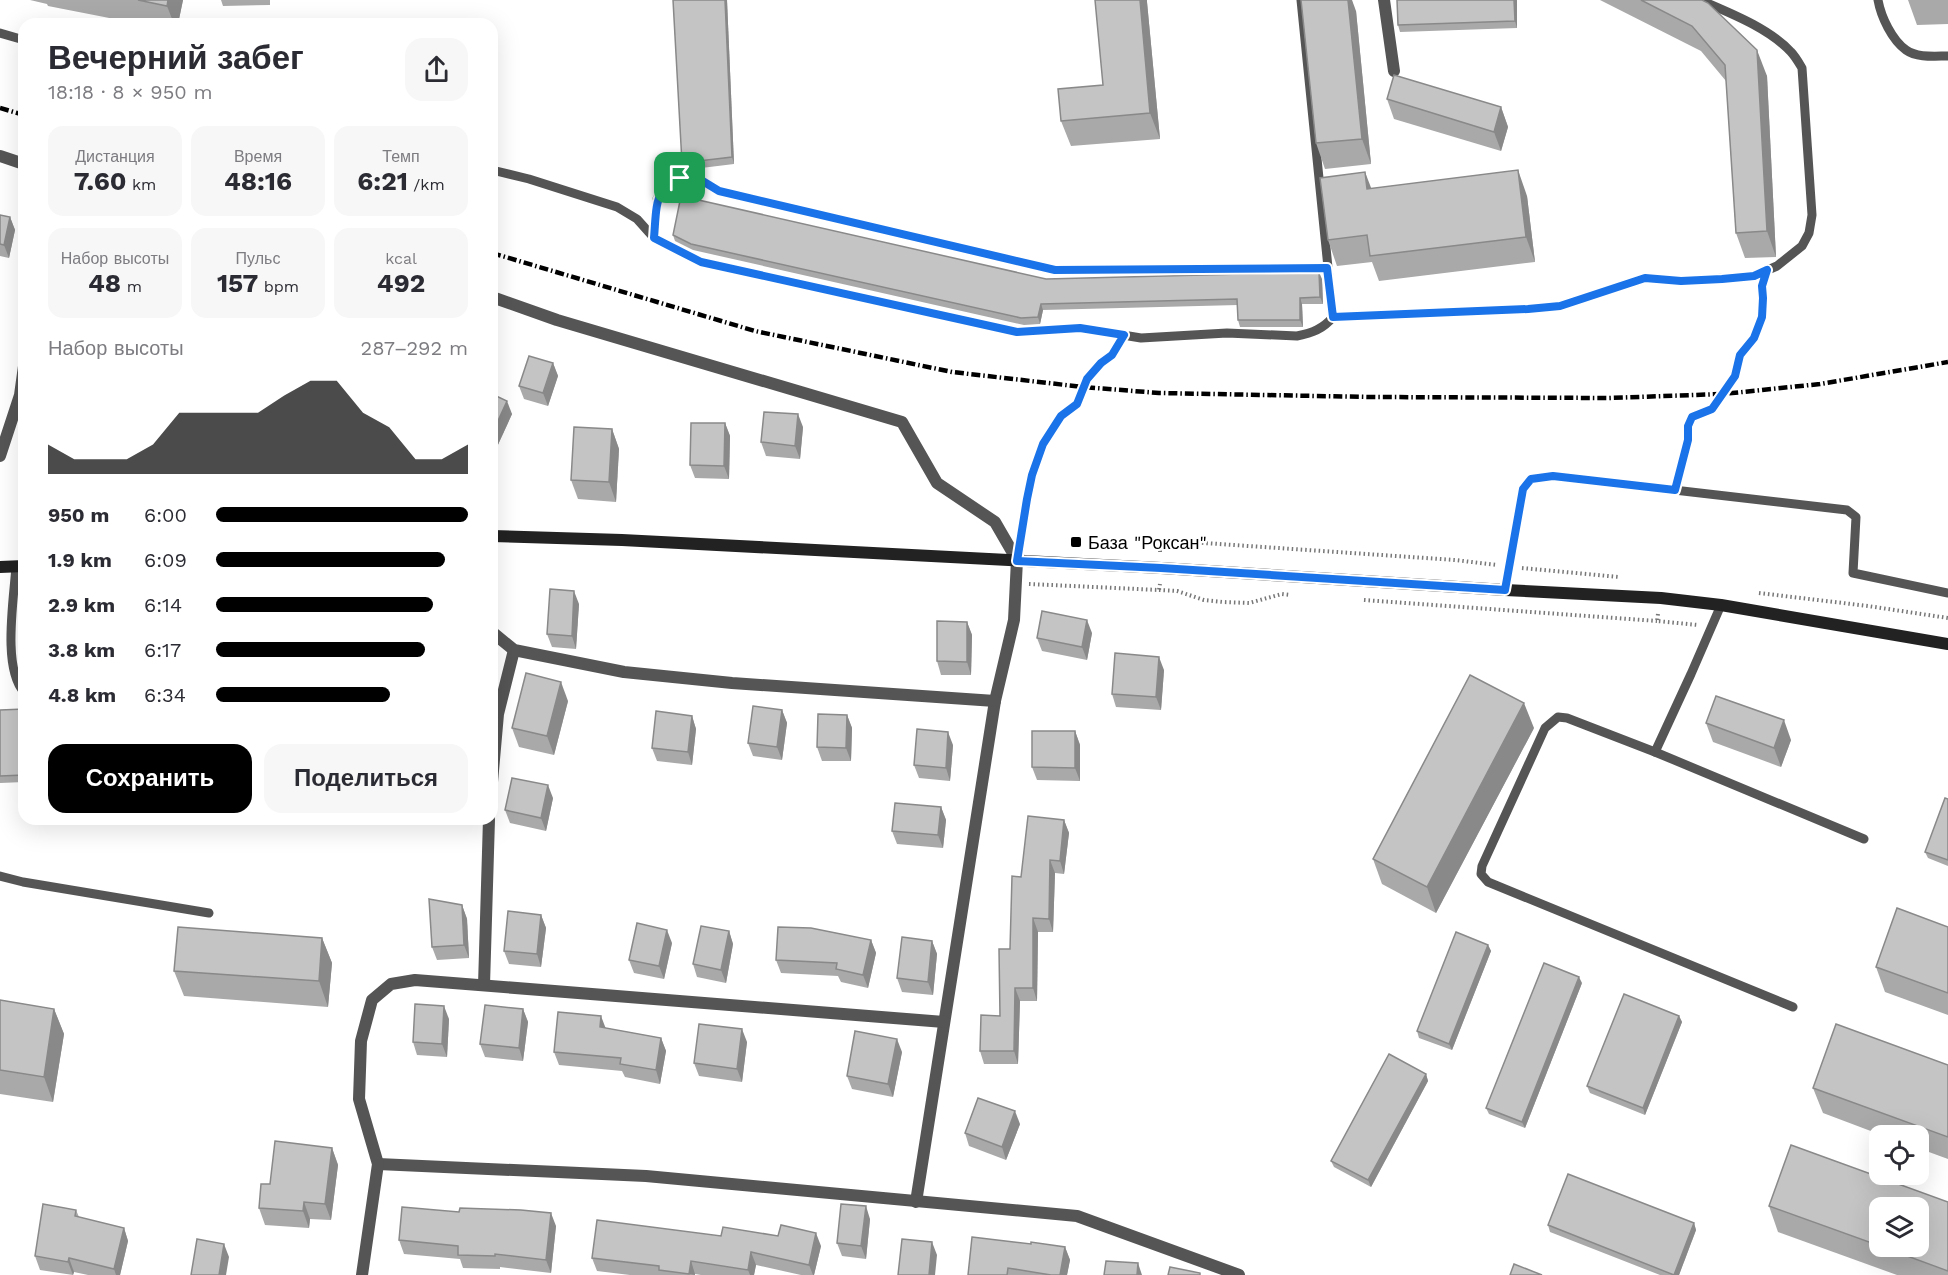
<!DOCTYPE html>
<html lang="ru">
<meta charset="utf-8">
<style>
:root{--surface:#fff;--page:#f7f7f7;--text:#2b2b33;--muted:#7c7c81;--accent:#000}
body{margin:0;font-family:"Work Sans",sans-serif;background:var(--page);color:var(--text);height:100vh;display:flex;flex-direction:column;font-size:22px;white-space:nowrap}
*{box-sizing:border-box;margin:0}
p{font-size:20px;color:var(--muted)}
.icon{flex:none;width:33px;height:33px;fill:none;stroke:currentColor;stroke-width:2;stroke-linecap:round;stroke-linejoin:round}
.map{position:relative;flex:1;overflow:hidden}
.sheet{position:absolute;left:18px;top:18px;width:480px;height:807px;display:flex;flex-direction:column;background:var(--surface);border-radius:18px;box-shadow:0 6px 24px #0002}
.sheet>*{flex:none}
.tools{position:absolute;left:1869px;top:1125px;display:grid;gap:12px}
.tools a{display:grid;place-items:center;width:60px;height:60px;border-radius:12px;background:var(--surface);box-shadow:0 6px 24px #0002;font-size:30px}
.pin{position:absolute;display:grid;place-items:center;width:51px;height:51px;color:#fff;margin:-26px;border-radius:12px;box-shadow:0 3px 9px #0006}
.round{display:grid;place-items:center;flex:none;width:63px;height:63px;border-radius:18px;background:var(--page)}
.overview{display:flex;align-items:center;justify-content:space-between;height:102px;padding:0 30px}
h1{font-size:33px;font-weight:700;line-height:45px}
.metrics{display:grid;grid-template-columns:repeat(3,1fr);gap:9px;height:102px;padding:6px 30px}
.metrics div{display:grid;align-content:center;border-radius:15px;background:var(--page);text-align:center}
.metrics b{font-size:26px;font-weight:700}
.metrics small{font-size:16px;font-weight:400}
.metrics p{font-size:16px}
.chart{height:168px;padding:12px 30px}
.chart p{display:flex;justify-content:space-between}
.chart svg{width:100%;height:108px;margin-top:6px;fill:var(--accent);opacity:.7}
.cta{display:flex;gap:12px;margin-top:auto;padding:12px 30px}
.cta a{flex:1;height:69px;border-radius:18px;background:var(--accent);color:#fff;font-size:24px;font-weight:700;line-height:69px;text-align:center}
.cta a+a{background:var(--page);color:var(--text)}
ul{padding:0 30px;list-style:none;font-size:20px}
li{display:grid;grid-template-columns:96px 72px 1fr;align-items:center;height:45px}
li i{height:15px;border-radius:8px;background:var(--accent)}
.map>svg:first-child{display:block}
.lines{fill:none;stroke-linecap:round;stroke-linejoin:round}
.path{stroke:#777;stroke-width:4;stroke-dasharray:1.5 3;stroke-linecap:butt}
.lane{stroke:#555;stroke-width:9}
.street{stroke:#555;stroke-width:12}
.secondary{stroke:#222;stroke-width:12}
.rail{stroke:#000;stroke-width:4.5;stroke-dasharray:9 3 1.5 3;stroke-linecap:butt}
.wall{fill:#a9a9a9}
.shaded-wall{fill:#898989}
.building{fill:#c4c4c4;stroke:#898989;stroke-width:1.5}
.route-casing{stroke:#fff;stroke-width:12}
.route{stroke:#1a73e8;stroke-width:8}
.poi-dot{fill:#000;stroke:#fff;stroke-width:2}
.labels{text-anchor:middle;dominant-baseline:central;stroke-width:4.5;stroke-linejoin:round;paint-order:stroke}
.poi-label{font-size:18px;fill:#000;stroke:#fff;text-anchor:start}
</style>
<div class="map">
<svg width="1948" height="1275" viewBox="0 0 1948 1275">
<rect width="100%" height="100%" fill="#fff"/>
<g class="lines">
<!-- path -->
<g class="path">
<path d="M1679 478 1688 440V426L1692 417 1712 409 1735 376 1740 355 1754 338 1762 317V288"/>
<path d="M1021 536C1027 494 1034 454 1059 419 1064 412 1072 410 1077 404 1082 397 1083 386 1088 378 1096 367 1111 358 1115 348"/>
<path d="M1160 552V540L1455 560 1497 565"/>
<path d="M1522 568 1619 577"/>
<path d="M1029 584 1159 590 1160 584"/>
<path d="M1159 590 1177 591 1204 600 1223 602 1249 603 1282 594 1291 595"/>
<path d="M1759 593 1868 606 1948 618"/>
<path d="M1364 600 1657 621"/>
<path d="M1658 614 1657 621 1698 625"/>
</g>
<!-- lane -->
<g class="lane">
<path d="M1878 0C1881 17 1892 40 1906 50 1917 58 1935 56 1948 56"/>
<path d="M0 33 24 40"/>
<path d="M492 170 529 179 617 207 637 219 654 238 701 262 1017 332 1080 328 1141 338 1227 333 1297 336C1312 333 1323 329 1333 317L1301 0"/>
<path d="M654 238 657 199 666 185 680 178 696 177 719 191 1055 270 1327 269"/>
<path d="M1333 317 1528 309 1560 306 1645 278 1681 281 1754 276 1777 266 1802 246 1809 233 1812 215 1802 68C1799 63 1795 56 1791 52 1769 28 1730 13 1700 0"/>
<path d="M16 566C14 598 2 668 24 692"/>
<path d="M1505 590 1523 489 1531 479 1553 476 1847 510 1856 517 1853 573 1948 593"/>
<path d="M1721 605 1691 674 1655 752 1567 718 1558 717 1545 728 1482 866 1481 874 1488 882 1793 1007"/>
<path d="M1655 752 1864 839"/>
<path d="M0 876 23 882 209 913"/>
</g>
<!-- street -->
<g class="street">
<path d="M1384 0 1394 71"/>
<path d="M0 156 24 164"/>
<path d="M492 297 557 320 902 422 937 483 995 522 1017 560 1014 620 995 701 916 1202"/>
<path d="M0 456 20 395 24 366"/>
<path d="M492 632 514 650 624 672 732 683 995 701"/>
<path d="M492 782 498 714 514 650"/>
<path d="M484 985 489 819"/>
<path d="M378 1164 646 1176 1077 1216 1239 1275"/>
<path d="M362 1275 378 1164 359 1099 361 1041 372 1000 391 984 415 980 944 1022"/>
</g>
<!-- secondary -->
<g class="secondary">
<path d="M492 536 622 540 1161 568 1505 590 1661 598 1721 605 1948 644"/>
<path d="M0 567 24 566"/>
</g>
<!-- rail -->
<g class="rail">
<path d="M0 108 24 115"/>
<path d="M492 253 755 331 952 372 1083 387 1159 393 1371 397 1609 398 1723 394 1820 384 1948 362"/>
</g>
</g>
<!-- wall -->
<g class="wall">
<path d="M30 0H183L178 24H140L48 6 47 4Z"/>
<path d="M221 0H270V5L223 6Z"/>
<path d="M673 0H727L734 164 685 170 682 163Z"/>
<path d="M1397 0H1517V28L1400 32 1398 25Z"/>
<path d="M1600 0H1702L1767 76 1776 257 1745 258 1736 233 1726 81 1701 51Z"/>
<path d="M1908 0H1948V24L1917 25Z"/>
<path d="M1147 2 1160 139 1071 146 1061 121 1103 85Z"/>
<path d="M1356 11 1371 164 1325 169 1316 143Z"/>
<path d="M1387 99 1501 107 1508 127 1501 151 1394 119Z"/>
<path d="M1371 188 1527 196 1535 262 1379 281 1372 262 1337 266 1328 240Z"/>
<path d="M0 215 10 217 15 230 9 258 0 256Z"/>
<path d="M673 235 1046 279H1322L1323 304H1302L1303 327H1240L1238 320V305L1043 310 1040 324 1024 325 693 250 675 241Z"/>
<path d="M553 363 558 376 548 406 524 399 519 386Z"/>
<path d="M492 394 512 414 496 449 492 447Z"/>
<path d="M725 423 730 436 729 479 695 478 690 465Z"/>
<path d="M803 427 800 459 766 456 761 442Z"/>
<path d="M612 429 619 449 616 502 578 499 571 480Z"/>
<path d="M579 604 576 649 552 647 547 634Z"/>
<path d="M967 622 972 635 971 675H941L937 661Z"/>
<path d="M1092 633 1087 660 1042 651 1037 638Z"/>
<path d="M1164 670 1161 710 1116 707 1112 694Z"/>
<path d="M568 701 554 755 519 747 512 728Z"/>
<path d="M24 709V782L0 783V710Z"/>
<path d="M782 710 787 723 782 760 753 756 748 743Z"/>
<path d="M847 715 852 728 851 761H822L817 747Z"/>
<path d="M692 716 696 729 692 765 657 761 652 748Z"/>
<path d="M1706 723 1791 740 1781 767 1713 742Z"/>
<path d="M1534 728 1436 913 1382 884 1373 859Z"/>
<path d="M1075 731 1080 745V781L1037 780 1032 767Z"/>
<path d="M953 745 950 781 919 778 914 765Z"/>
<path d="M553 798 546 831 510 823 505 810Z"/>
<path d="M1948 799V866L1928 858 1925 852Z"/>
<path d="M941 807 946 820 943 848 897 844 892 831Z"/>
<path d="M186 819H232L231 824Z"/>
<path d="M1064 820 1069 833 1064 874 1055 873 1053 932H1038L1037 1001H1020L1018 1064H984L980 1051 1000 1016 1010 949Z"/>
<path d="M462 905 467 919 469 958 437 960 432 947Z"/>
<path d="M541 915 546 928 541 967 509 964 504 951Z"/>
<path d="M1948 927V1015L1885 992 1876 967Z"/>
<path d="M729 931 733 944 726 983 697 977 693 964Z"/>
<path d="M322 938 332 963 328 1007 184 996 174 971Z"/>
<path d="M871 940 876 953 868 988 841 982 838 976 781 973 776 960Z"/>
<path d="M932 941 937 954 933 995 902 992 897 978Z"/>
<path d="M672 943 664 979 634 973 629 960Z"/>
<path d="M1488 945 1491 951 1452 1050 1419 1038 1417 1031Z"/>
<path d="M1582 983 1525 1128 1489 1114 1486 1108Z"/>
<path d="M0 1000 54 1009 64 1034 53 1102 0 1094Z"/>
<path d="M523 1009 528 1022 523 1061 485 1057 480 1044Z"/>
<path d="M1679 1016 1682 1022 1645 1115 1590 1093 1587 1086Z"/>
<path d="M449 1019 447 1057 417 1055 413 1042Z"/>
<path d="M606 1028 661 1038 666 1051 660 1084 625 1077 622 1071 559 1065 554 1052Z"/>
<path d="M747 1042 742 1082 699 1076 694 1063Z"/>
<path d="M902 1052 893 1097 852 1089 847 1076Z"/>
<path d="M1948 1065V1159L1918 1148V1136H1884L1823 1113 1813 1088Z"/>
<path d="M1426 1074 1428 1081 1371 1187 1334 1167 1331 1161Z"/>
<path d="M1020 1124 1006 1160 969 1146 965 1133Z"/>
<path d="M332 1148 338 1165 331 1220 310 1219 309 1228 265 1225 259 1208 270 1184Z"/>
<path d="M1948 1202V1275H1897L1778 1232 1769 1206Z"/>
<path d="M76 1210 79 1217 124 1228 128 1241 120 1275H88L74 1272 73 1275 40 1270 35 1256Z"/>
<path d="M870 1219 866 1259 842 1256 837 1243Z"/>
<path d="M1694 1223 1696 1230 1679 1275H1660L1550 1232 1548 1225Z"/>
<path d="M556 1226 551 1273 500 1267V1269L463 1268 460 1259 404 1254 399 1240Z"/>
<path d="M721 1236 821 1246 814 1275H801L756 1265 754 1275H701L695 1274V1275H630L597 1271 592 1258Z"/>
<path d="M1031 1244 1065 1247 1070 1260 1067 1275H968Z"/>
</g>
<!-- shaded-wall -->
<g class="shaded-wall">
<path d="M168 0H183L178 24H174L167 6Z"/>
<path d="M725 0H727L734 164 732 157Z"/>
<path d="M1140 0H1147V2L1160 139 1150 113Z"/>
<path d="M1348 0H1352L1356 11 1371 164 1362 139Z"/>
<path d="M1514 0H1517V28L1515 21Z"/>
<path d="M1757 50 1767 76 1776 257 1767 231Z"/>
<path d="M1501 107 1508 127 1501 151 1494 132Z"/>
<path d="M1518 170 1527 196 1535 262 1526 237Z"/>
<path d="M1365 172 1375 198 1367 189Z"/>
<path d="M10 217 15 230 9 258 4 245Z"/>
<path d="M1319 272 1322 279 1323 304 1320 297Z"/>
<path d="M1300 298 1302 304 1303 327 1300 320Z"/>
<path d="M1041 304 1043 310 1040 324 1038 317Z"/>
<path d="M553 363 558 376 548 406 543 393Z"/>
<path d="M507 401 512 414 496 449 492 439V434Z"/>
<path d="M798 414 803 427 800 459 795 446Z"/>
<path d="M725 423 730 436 729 479 724 466Z"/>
<path d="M612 429 619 449 616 502 609 482Z"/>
<path d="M574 591 579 604 576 649 572 636Z"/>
<path d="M1087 620 1092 633 1087 660 1082 647Z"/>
<path d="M967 622 972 635 971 675 967 662Z"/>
<path d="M1159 657 1164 670 1161 710 1156 697Z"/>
<path d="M561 682 568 701 554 755 547 736Z"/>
<path d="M1524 703 1534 728 1436 913 1427 887Z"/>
<path d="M782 710 787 723 782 760 777 747Z"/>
<path d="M847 715 852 728 851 761 846 748Z"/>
<path d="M692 716 696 729 692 765 688 752Z"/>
<path d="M1784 720 1791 740 1781 767 1774 748Z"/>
<path d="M1075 731 1080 745V781L1075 768Z"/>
<path d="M948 732 953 745 950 781 946 768Z"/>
<path d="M548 785 553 798 546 831 541 818Z"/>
<path d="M941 807 946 820 943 848 938 835Z"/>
<path d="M1064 820 1069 833 1064 874 1060 861Z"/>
<path d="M1050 860 1055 873 1053 932 1049 919Z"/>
<path d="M462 905 467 919 469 958 464 945Z"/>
<path d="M541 915 546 928 541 967 537 954Z"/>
<path d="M1033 918 1038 932 1037 1001 1033 988Z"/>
<path d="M667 930 672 943 664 979 659 966Z"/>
<path d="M729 931 733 944 726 983 721 970Z"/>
<path d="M322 938 332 963 328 1007 319 981Z"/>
<path d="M871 940 876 953 868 988 863 975Z"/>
<path d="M932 941 937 954 933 995 928 982Z"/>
<path d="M1488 945 1491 951 1452 1050 1449 1044Z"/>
<path d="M1579 977 1582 983 1525 1128 1522 1122Z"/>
<path d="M1015 988 1020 1001 1018 1064 1014 1051Z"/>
<path d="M444 1006 449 1019 447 1057 442 1044Z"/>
<path d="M54 1009 64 1034 53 1102 44 1077Z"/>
<path d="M523 1009 528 1022 523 1061 519 1048Z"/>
<path d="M601 1016 606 1029 600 1027Z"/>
<path d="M1679 1016 1682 1022 1645 1115 1643 1108Z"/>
<path d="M742 1029 747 1042 742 1082 737 1069Z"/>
<path d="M661 1038 666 1051 660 1084 656 1070Z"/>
<path d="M897 1039 902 1052 893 1097 888 1084Z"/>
<path d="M1426 1074 1428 1081 1371 1187 1368 1180Z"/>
<path d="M1015 1111 1020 1124 1006 1160 1002 1147Z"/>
<path d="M332 1148 338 1165 331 1220 325 1204Z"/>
<path d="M304 1202 310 1219 309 1228 303 1211Z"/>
<path d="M866 1206 870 1219 866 1259 861 1246Z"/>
<path d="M551 1213 556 1226 551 1273 546 1260Z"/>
<path d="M1694 1223 1696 1230 1679 1275H1674Z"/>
<path d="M124 1228 128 1241 120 1275H116L114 1269Z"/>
<path d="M816 1233 821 1246 814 1275H813L809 1265Z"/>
<path d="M932 1242 937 1255 935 1275H929Z"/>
<path d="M224 1244 229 1257 226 1275H219Z"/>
<path d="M1065 1247 1070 1260 1067 1275H1060Z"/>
<path d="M751 1252 756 1265 754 1275H750L748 1270Z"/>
<path d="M69 1258 74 1272 73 1275 68 1262Z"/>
<path d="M691 1261 695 1274V1275L689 1274Z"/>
<path d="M1138 1263 1142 1275H1137Z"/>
</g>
<!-- building -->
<g class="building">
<path d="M138 0H168L167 6Z"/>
<path d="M673 0H725L732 157 682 163Z"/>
<path d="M1095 0H1140L1150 113 1061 121 1058 89 1103 85Z"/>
<path d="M1301 0H1348L1362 139 1316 143Z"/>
<path d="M1397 0H1514L1515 21 1398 25Z"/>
<path d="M1641 0H1702L1708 3 1757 50 1767 231 1736 233 1725 65 1692 26Z"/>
<path d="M1394 75 1501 107 1494 132 1387 99Z"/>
<path d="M1518 170 1526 237 1370 256 1367 235 1328 240 1320 178 1365 172 1367 189Z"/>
<path d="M681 196 1046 279 1319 272 1320 297 1300 298V320H1238L1237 299 1041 304 1038 317 1021 318 691 244 673 235Z"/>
<path d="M0 215 10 217 4 245 0 244Z"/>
<path d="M529 356 553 363 543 393 519 386Z"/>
<path d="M492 394 507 401 492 434Z"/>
<path d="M764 412 798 414 795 446 761 442Z"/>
<path d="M691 423H725L724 466 690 465Z"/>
<path d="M574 427 612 429 609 482 571 480Z"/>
<path d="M550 589 574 591 572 636 547 634Z"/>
<path d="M1042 611 1087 620 1082 647 1037 638Z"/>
<path d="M937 621 967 622V662L937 661Z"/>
<path d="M1115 653 1159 657 1156 697 1112 694Z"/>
<path d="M526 673 561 682 547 736 512 728Z"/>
<path d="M1470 675 1524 703 1427 887 1373 859Z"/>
<path d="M1716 696 1784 720 1774 748 1706 723Z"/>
<path d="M753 706 782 710 777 747 748 743Z"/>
<path d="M24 709V775L0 776V710Z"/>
<path d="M656 711 692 716 688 752 652 748Z"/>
<path d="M818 714 847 715 846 748 817 747Z"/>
<path d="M917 729 948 732 946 768 914 765Z"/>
<path d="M1032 731H1075V768L1032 767Z"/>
<path d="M512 778 548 785 541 818 505 810Z"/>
<path d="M1945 798 1948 799V860L1925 852Z"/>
<path d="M895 803 941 807 938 835 892 831Z"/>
<path d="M1028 816 1064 820 1060 861 1050 860 1049 919 1033 918V988H1015L1014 1051H980L981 1015 1000 1016 999 949H1010L1012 876 1021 877Z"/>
<path d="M429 899 462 905 464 945 432 947Z"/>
<path d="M1897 908 1948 927V993L1876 967Z"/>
<path d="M508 911 541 915 537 954 504 951Z"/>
<path d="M637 923 667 930 659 966 629 960Z"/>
<path d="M701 926 729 931 721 970 693 964Z"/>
<path d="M178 927 322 938 319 981 174 971Z"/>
<path d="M778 927 811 928 871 940 863 975 836 969 837 963 776 960Z"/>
<path d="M1456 932 1488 945 1449 1044 1417 1031Z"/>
<path d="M902 937 932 941 928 982 897 978Z"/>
<path d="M1544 963 1579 977 1522 1122 1486 1108Z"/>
<path d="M1624 994 1679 1016 1643 1108 1587 1086Z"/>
<path d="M0 1000 54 1009 44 1077 0 1070Z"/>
<path d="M415 1004 444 1006 442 1044 413 1042Z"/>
<path d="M485 1005 523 1009 519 1048 480 1044Z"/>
<path d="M558 1012 601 1016 600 1027 661 1038 656 1070 620 1064 621 1058 554 1052Z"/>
<path d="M699 1024 742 1029 737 1069 694 1063Z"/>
<path d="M1836 1024 1948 1065V1137L1813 1088Z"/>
<path d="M855 1031 897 1039 888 1084 847 1076Z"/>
<path d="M1389 1054 1426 1074 1368 1180 1331 1161Z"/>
<path d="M978 1098 1015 1111 1002 1147 965 1133Z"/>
<path d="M275 1141 332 1148 325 1204 304 1202 303 1211 259 1208 261 1184H270Z"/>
<path d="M1791 1145 1948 1202V1271L1880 1246H1918V1208H1880V1246L1769 1206Z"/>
<path d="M1568 1174 1694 1223 1674 1275 1548 1225Z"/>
<path d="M43 1204 76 1210 75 1216 124 1228 114 1269 69 1258 68 1262 35 1256Z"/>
<path d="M841 1204 866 1206 861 1246 837 1243Z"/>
<path d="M402 1207 459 1212 460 1208 521 1210 551 1213 546 1260 495 1254V1256L458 1255V1246L399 1240Z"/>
<path d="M597 1220 721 1236 723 1227 778 1236 781 1225 816 1233 809 1265 751 1252 748 1270 691 1261 689 1274 659 1270V1266L592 1258Z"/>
<path d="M972 1237 1031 1244V1242L1065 1247 1060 1275H1051L1008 1268 1007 1275H968Z"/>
<path d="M197 1239 224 1244 219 1275H191Z"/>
<path d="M902 1239 932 1242 929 1275H898Z"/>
<path d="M1106 1261 1138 1263 1137 1275H1104Z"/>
<path d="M1514 1264 1542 1275H1510Z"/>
<path d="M1170 1267 1200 1273V1275H1168Z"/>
</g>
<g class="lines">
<defs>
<path id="route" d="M696 177 719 191 1055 270 1327 268 1333 317 1528 309 1560 306 1645 278 1681 281 1722 279 1754 276 1767 270 1762 286 1763 298 1762 317 1754 338 1740 355 1735 376 1712 409 1692 417 1688 426V440L1675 490 1553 476 1531 479 1523 489 1505 590 1161 568 1017 561 1027 499 1032 475 1043 444 1061 416 1077 404 1087 379 1101 363 1112 355 1124 335 1080 328 1017 332 701 262 654 238C657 203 653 180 696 177Z"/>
</defs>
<!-- route casing -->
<use href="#route" class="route-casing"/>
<!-- route -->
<use href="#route" class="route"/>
</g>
<!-- markers -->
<rect class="poi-dot" x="1070" y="536" width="12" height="12" rx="3"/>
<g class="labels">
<!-- poi labels -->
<g class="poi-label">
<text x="1088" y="542">База "Роксан"</text>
</g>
</g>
</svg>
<div class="tools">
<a><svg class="icon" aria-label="locate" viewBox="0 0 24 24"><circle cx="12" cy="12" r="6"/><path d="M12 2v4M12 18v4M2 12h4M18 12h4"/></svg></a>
<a><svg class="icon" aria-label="layers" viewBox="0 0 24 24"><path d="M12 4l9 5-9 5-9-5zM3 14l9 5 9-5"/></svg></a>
</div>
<div class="pin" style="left:680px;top:178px;background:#1e9e55"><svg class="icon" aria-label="arrive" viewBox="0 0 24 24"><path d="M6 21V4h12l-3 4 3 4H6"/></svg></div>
<section class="sheet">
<div class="overview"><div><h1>Вечерний забег</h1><p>18:18 · 8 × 950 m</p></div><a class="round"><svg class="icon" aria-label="share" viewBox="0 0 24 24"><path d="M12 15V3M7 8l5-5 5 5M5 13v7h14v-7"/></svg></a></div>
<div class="metrics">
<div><p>Дистанция</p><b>7.60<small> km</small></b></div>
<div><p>Время</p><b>48:16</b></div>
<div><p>Темп</p><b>6:21<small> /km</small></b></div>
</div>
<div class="metrics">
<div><p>Набор высоты</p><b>48<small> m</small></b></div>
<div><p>Пульс</p><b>157<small> bpm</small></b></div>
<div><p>kcal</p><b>492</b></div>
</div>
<div class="chart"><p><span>Набор высоты</span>287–292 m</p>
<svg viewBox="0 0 160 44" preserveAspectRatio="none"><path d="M0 44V32L10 38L20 38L30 38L40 32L50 19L60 19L70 19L80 19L90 12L100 6L110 6L120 19L130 25L140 38L150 38L160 32V44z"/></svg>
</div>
<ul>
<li><b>950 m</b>6:00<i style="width:100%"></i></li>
<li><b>1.9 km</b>6:09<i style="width:91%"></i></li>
<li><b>2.9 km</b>6:14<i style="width:86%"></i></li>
<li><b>3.8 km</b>6:17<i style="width:83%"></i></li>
<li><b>4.8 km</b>6:34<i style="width:69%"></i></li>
</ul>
<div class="cta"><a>Сохранить</a><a>Поделиться</a></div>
</section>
</div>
